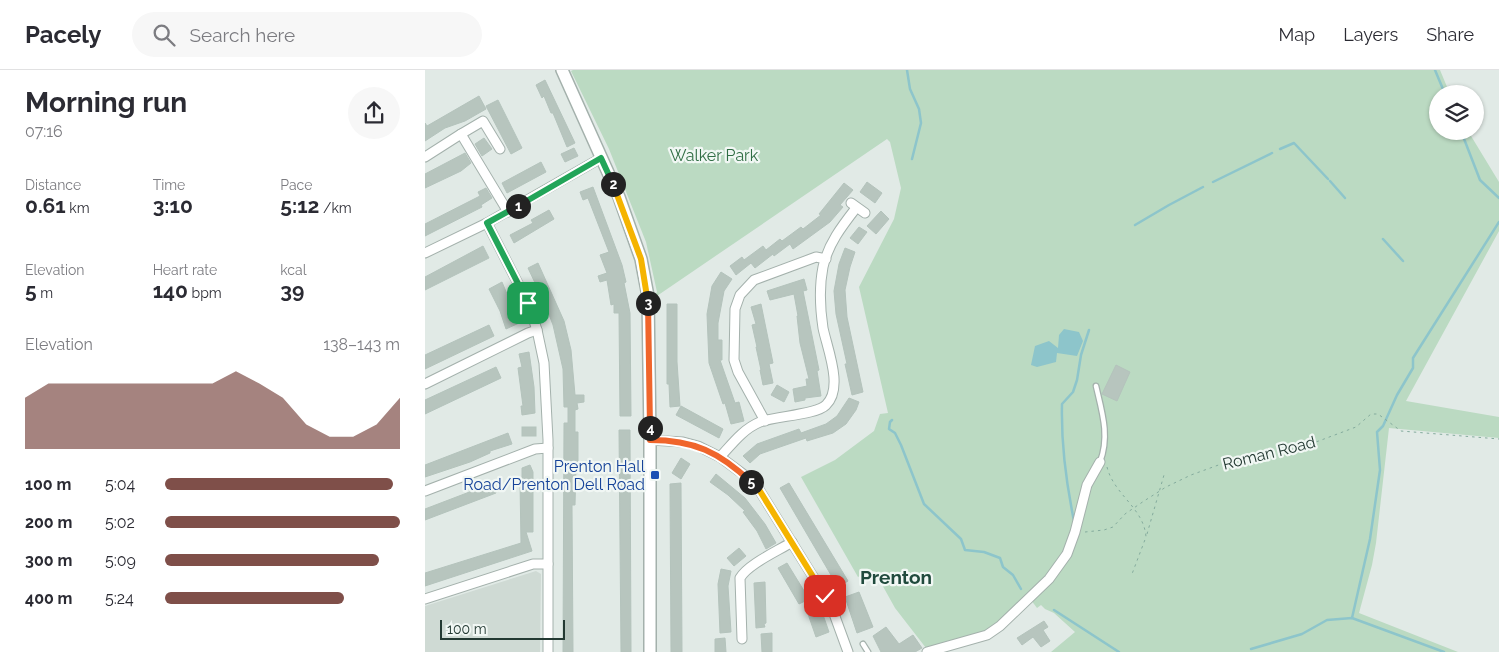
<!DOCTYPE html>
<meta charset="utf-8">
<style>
:root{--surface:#fff;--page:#f7f7f7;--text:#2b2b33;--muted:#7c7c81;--line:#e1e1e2;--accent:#7f4f49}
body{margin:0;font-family:Raleway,sans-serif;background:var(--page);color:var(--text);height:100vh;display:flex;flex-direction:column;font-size:19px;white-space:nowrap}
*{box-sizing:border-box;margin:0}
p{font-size:16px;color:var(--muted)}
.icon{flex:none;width:28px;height:28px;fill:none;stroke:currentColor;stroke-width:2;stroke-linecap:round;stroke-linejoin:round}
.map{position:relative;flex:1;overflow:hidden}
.details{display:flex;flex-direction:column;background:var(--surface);width:425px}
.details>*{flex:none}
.controls{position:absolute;left:1004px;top:15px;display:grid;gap:10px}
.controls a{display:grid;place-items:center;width:55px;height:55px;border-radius:50%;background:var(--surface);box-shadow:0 1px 4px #0004;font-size:25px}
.scale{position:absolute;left:15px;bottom:12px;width:125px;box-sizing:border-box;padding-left:5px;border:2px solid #233932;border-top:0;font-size:14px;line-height:18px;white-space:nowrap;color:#233932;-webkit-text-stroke:4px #f1f7f4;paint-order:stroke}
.pin{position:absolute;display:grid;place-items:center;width:42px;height:42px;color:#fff;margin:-21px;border-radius:10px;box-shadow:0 2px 8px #0006}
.km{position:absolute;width:25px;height:25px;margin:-12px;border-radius:50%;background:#222;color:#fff;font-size:14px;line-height:25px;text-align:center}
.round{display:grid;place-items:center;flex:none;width:52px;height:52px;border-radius:26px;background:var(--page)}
.head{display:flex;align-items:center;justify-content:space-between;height:85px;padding:0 25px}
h1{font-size:28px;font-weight:700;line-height:38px}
.metrics{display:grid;grid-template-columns:repeat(3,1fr);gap:8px;height:85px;padding:5px 25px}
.metrics div{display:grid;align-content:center}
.metrics b{font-size:21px;font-weight:700}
.metrics small{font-size:14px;font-weight:400}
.metrics p{font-size:14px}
.chart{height:140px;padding:10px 25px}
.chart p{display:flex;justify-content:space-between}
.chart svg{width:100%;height:90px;margin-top:5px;fill:var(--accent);opacity:.7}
ul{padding:0 25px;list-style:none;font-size:16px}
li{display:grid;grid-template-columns:80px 60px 1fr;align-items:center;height:38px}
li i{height:12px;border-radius:6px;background:var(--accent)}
header{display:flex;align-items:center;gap:30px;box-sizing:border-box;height:70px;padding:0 25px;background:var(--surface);border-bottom:1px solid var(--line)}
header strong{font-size:24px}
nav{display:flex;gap:28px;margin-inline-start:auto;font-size:18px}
.search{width:350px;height:45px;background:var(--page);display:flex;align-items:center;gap:12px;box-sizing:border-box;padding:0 18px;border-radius:28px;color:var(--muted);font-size:19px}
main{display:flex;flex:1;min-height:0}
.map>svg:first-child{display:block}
.built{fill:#cfdad4}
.green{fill:#bbdac2}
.water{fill:#8dc5cb}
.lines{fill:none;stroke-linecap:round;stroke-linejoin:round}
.stream{stroke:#8dc5cb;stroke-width:2.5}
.building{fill:#b7c5be;stroke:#b4c3bc}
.service-casing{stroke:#a4b1ac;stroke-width:7}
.minor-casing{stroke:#a4b1ac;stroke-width:11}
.tertiary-casing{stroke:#a4b1ac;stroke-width:14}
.path{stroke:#84ab9d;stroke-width:1;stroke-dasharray:2.5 4;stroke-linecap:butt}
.service{stroke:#fff;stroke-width:4.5}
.minor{stroke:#fff;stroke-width:9}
.tertiary{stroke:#fff;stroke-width:11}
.split-1-casing{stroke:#fff;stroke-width:10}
.split-2-casing{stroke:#fff;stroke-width:10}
.split-3-casing{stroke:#fff;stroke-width:10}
.split-4-casing{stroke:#fff;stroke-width:10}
.split-5-casing{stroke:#fff;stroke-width:10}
.split-6-casing{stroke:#fff;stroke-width:10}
.split-1{stroke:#22a559;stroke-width:6}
.split-2{stroke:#22a559;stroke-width:6}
.split-3{stroke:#f5b400;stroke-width:6}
.split-4{stroke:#f0652b;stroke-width:6}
.split-5{stroke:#f0652b;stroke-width:6}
.split-6{stroke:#f5b400;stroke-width:6}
.transit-dot{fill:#1a4fb4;stroke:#f1f7f4;stroke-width:2}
.labels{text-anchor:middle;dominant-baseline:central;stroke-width:4.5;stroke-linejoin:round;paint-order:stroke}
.park-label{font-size:16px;fill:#306d44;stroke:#f1f7f4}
.street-label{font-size:16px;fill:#233932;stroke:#f1f7f4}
.transit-label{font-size:16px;fill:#164399;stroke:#f1f7f4;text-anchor:end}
.quarter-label{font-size:19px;font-weight:bold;fill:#204a3d;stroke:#f1f7f4}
</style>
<header>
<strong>Pacely</strong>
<div class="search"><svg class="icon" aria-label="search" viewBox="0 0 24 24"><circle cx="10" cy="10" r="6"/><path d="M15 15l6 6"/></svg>Search here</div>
<nav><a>Map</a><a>Layers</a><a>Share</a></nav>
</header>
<main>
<section class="details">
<div class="head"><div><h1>Morning run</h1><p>07:16</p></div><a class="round"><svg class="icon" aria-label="share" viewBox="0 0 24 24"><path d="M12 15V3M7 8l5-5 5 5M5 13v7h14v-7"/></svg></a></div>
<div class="metrics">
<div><p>Distance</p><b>0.61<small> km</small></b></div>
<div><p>Time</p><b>3:10</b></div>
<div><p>Pace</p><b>5:12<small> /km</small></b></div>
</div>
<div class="metrics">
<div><p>Elevation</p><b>5<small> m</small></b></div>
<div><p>Heart rate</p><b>140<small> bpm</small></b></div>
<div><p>kcal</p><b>39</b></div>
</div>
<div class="chart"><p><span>Elevation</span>138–143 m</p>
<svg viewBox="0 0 160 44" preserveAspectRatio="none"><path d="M0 44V19L10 12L20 12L30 12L40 12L50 12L60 12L70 12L80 12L90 6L100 12L110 19L120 32L130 38L140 38L150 32L160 19V44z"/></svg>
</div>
<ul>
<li><b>100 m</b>5:04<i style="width:97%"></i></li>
<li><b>200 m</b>5:02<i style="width:100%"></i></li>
<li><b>300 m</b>5:09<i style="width:91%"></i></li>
<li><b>400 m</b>5:24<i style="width:76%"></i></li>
</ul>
</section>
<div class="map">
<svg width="1074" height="582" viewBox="0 0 1074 582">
<rect width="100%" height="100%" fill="#e1eae6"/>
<!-- built -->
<path class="built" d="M111 501 116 504 115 582H0V536Z"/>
<!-- green -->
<path class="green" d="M148 0H1015L1025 24H1012V61H1043L1074 112V161L981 331 1074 347V368L964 358 951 473 947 495 934 543 1033 582H626L650 562 629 543 620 539 616 535 612 538 606 530 617 518 611 515V519L562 563 501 578 470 538 450 502 445 500 433 507 376 407 410 390 449 361 455 344 463 343 434 217 469 149 476 118 465 72 462 69 226 230 232 222 221 172 184 79 146 1Z"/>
<!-- water -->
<path class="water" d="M639 259 654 262 658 271 652 286 632 283 631 292 612 297 606 295 610 276 624 271 633 278 634 265Z"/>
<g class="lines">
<!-- stream -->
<g class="stream">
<path d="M482 0 485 19 494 39 496 53 487 89"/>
<path d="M1010 0 1020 24"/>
<path d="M1036 61 1055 110 1074 128"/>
<path d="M855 79 869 73 903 109"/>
<path d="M905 111 920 128"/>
<path d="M788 112 847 83"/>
<path d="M710 155 744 135 778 117"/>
<path d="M958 169 978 191"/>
<path d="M467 350 465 352 464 359 470 363 476 375 499 434 536 469 540 480 559 482 575 488 578 497 588 505 596 519"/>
<path d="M649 451C641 412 636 373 637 334L648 322 652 310 656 285 664 260"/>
<path d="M629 540 694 582"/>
<path d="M927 548 945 469 955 400 952 362 958 356 972 325 988 298V288L1074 152"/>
<path d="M826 579 877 564 902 550 927 548 1019 582"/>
</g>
</g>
<!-- building -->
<g class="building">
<path d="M120 10 150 73 142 77 128 43H126L119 26 117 28 111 15Z"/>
<path d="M54 26 61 39 40 51 20 58 0 71V53L2 56Z"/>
<path d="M73 30 97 78 86 84 61 36Z"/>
<path d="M59 68 67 79 57 86 50 74Z"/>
<path d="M149 78 153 86 140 92 136 84Z"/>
<path d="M40 83 46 93 36 101 0 118V104Z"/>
<path d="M116 92 121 102 82 123 77 113Z"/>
<path d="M442 112 457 123 450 133 435 122Z"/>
<path d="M419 113 428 120 415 135 418 137 405 152 368 179 365 174 349 186 348 184 330 198 326 193 311 205 305 196 317 187 319 190 338 176 341 180 355 169 357 171 376 157 378 159 396 145 394 144Z"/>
<path d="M168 117 197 195 201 212 199 213 205 243 206 346H195L194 243H189V234L186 235 182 210 175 212 173 206 182 203 175 185 184 182 163 128 158 130 155 122Z"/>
<path d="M61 118 67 128 56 135 57 137 0 166V154L55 126 53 122Z"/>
<path d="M124 140 129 149 89 173 85 165 108 153 106 150Z"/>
<path d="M456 141 464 149 451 164 442 156Z"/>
<path d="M434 157 442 162 433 174 425 168Z"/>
<path d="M58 176 64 188 0 220V207Z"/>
<path d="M420 178 430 182 425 197 420 220 422 247 438 322 427 325 420 294H422L411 244 409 221 414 194Z"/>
<path d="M113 193 139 251 146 280 150 325H159V332L152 333 153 339 150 340V362H153V397H151L150 435H147L148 582H138L139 353H143V337H139L138 299 128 255 120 234 103 198Z"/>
<path d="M296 202 307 209 299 221 293 253V270H297V290H295L310 333 314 332 319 351 306 354 300 333 298 334 284 293 282 244 287 216Z"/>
<path d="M379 209 382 220 378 221 394 300 392 301 396 326 380 328V330L370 332 368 319 382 316 381 309H384L375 273 372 246H373L369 224 345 230 342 221Z"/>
<path d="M77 212 94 253 81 259 75 241 64 219Z"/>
<path d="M242 234H252V292L255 336 245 337 244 314H242Z"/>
<path d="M336 234 348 293 344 294 348 313 338 315 335 300H336L331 277H332L327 255 331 254 326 237Z"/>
<path d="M64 255 69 266 0 299V285Z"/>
<path d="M104 282 109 317 110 343 97 345 96 336H98L93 298 97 297 94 284Z"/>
<path d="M691 295 705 302 692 331 677 324Z"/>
<path d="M71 297 76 308 0 344V330Z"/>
<path d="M352 315 364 322 359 332 346 325Z"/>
<path d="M424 328 434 332 431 340 421 354 408 363 382 371 381 368 355 377 335 384 325 393 318 386 332 374 374 359 376 363 401 354 412 346Z"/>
<path d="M256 336 298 359 294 368 251 345Z"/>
<rect x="97" y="357" width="14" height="9"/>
<path d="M194 360H205L206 582H196Z"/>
<path d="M83 363 87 374 65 381V383L45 392 0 407V395Z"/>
<path d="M256 388 265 394 256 409 247 403Z"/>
<path d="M105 395 108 402V462H101L107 481 0 516V503L96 473 95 411 97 410V398Z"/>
<path d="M291 404 320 428 340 454 351 473 341 479 332 461 318 442 320 441 303 425 285 412Z"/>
<path d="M68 413 71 423 0 450V439Z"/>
<path d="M256 413 257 582H246L245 414Z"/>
<path d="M364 413 423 511 413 517 355 418Z"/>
<path d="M314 478 321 486 309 496 302 488Z"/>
<path d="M362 493 384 529 374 534 353 498Z"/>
<path d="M296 499 306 501 303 516 306 562 295 563 293 514Z"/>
<path d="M340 512 341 553 339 554 340 557 331 558 329 513Z"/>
<path d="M434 522 448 557 432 563 420 527Z"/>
<path d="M396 539 404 562 391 567 383 544Z"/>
<path d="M619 551 623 557 618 560 625 571 616 577 608 567 597 575 592 568Z"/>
<path d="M461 557 474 574 488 565 497 578 490 582H456L448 566Z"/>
<path d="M347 563V582H337L336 564Z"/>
<path d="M300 568 301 582H290V569Z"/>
</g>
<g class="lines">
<defs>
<g id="service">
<path d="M671 316C677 342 685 366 675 392"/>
<path d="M438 574 443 582"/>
</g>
<g id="minor">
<path d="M75 79 58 51 36 64 83 142"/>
<path d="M0 87 36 64"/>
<path d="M426 133 440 143"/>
<path d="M62 153 103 233 112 260 119 293 123 370V582"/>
<path d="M0 183 62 153 176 88"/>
<path d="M0 314 103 263 112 260"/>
<path d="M340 351 313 302 309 290 310 239 315 225 329 210 391 187 401 189"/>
<path d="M225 370 258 372 273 376 295 387 318 404 333 418 400 526 408 541 423 582"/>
<path d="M295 387C307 374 318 359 335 352 351 346 391 345 401 335 419 318 402 278 398 258 395 238 394 217 398 197 403 174 417 156 431 138"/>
<path d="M0 421 110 379 123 378"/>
<path d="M0 529 108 494H123"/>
<path d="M317 569 315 508C323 494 353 481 367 472"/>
<path d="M502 582 562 565 575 556 624 509 642 484 650 462 662 415 675 392"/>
</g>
<path id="tertiary" d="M137 0 194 127 216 189 223 226 225 370V582"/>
</defs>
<!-- service casing -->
<use href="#service" class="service-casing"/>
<!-- minor casing -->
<use href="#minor" class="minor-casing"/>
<!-- tertiary casing -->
<use href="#tertiary" class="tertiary-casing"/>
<!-- path -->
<g class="path">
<path d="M682 397C689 425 719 438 721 467L707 504"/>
<path d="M660 462 679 460 688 457 700 444 719 431 741 417 766 405 799 393 818 389 836 388 875 378 931 357 946 344H953L976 361 1074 369"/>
<path d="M722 464 739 405"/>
</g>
<!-- service -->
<use href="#service" class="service"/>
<!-- minor -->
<use href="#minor" class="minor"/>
<!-- tertiary -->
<use href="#tertiary" class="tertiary"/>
</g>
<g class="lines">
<defs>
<path id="split-1" d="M93 136 62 153 103 233"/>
<path id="split-2" d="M93 136 176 88 188 114"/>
<path id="split-3" d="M188 114 216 189 223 233"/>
<path id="split-4" d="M223 233 225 358"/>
<path id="split-5" d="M225 358V370C269 370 294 382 326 412"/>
<path id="split-6" d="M326 412 333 418 400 526"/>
</defs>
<!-- split-1 casing -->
<use href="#split-1" class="split-1-casing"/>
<!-- split-2 casing -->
<use href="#split-2" class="split-2-casing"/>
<!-- split-3 casing -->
<use href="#split-3" class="split-3-casing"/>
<!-- split-4 casing -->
<use href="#split-4" class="split-4-casing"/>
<!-- split-5 casing -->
<use href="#split-5" class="split-5-casing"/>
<!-- split-6 casing -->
<use href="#split-6" class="split-6-casing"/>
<!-- split-1 -->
<use href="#split-1" class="split-1"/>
<!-- split-2 -->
<use href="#split-2" class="split-2"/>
<!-- split-3 -->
<use href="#split-3" class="split-3"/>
<!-- split-4 -->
<use href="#split-4" class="split-4"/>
<!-- split-5 -->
<use href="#split-5" class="split-5"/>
<!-- split-6 -->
<use href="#split-6" class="split-6"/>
</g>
<!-- markers -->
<rect class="transit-dot" x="225" y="400" width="10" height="10" rx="2.5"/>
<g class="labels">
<!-- park labels -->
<g class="park-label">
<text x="289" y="85">Walker Park</text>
</g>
<!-- street labels -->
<g class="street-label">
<text transform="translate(844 383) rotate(-14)">Roman Road</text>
</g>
<!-- transit labels -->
<g class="transit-label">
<text x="220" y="396">Prenton Hall<tspan x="220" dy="18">Road/Prenton Dell Road</tspan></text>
</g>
<!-- quarter labels -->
<g class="quarter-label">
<text x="471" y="507">Prenton</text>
</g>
</g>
</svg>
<div class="controls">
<a><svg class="icon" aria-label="layers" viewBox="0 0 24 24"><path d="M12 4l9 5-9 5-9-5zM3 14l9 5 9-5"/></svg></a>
</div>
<div class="scale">100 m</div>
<div class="pin" style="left:103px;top:233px;background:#1e9e55"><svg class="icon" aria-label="arrive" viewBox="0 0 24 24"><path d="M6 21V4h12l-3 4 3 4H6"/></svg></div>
<div class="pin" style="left:400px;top:526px;background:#d93025"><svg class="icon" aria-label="check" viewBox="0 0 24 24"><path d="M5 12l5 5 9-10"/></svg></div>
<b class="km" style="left:93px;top:136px">1</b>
<b class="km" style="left:188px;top:114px">2</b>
<b class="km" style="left:223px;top:233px">3</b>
<b class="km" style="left:225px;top:358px">4</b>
<b class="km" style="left:326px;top:412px">5</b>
</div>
</main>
